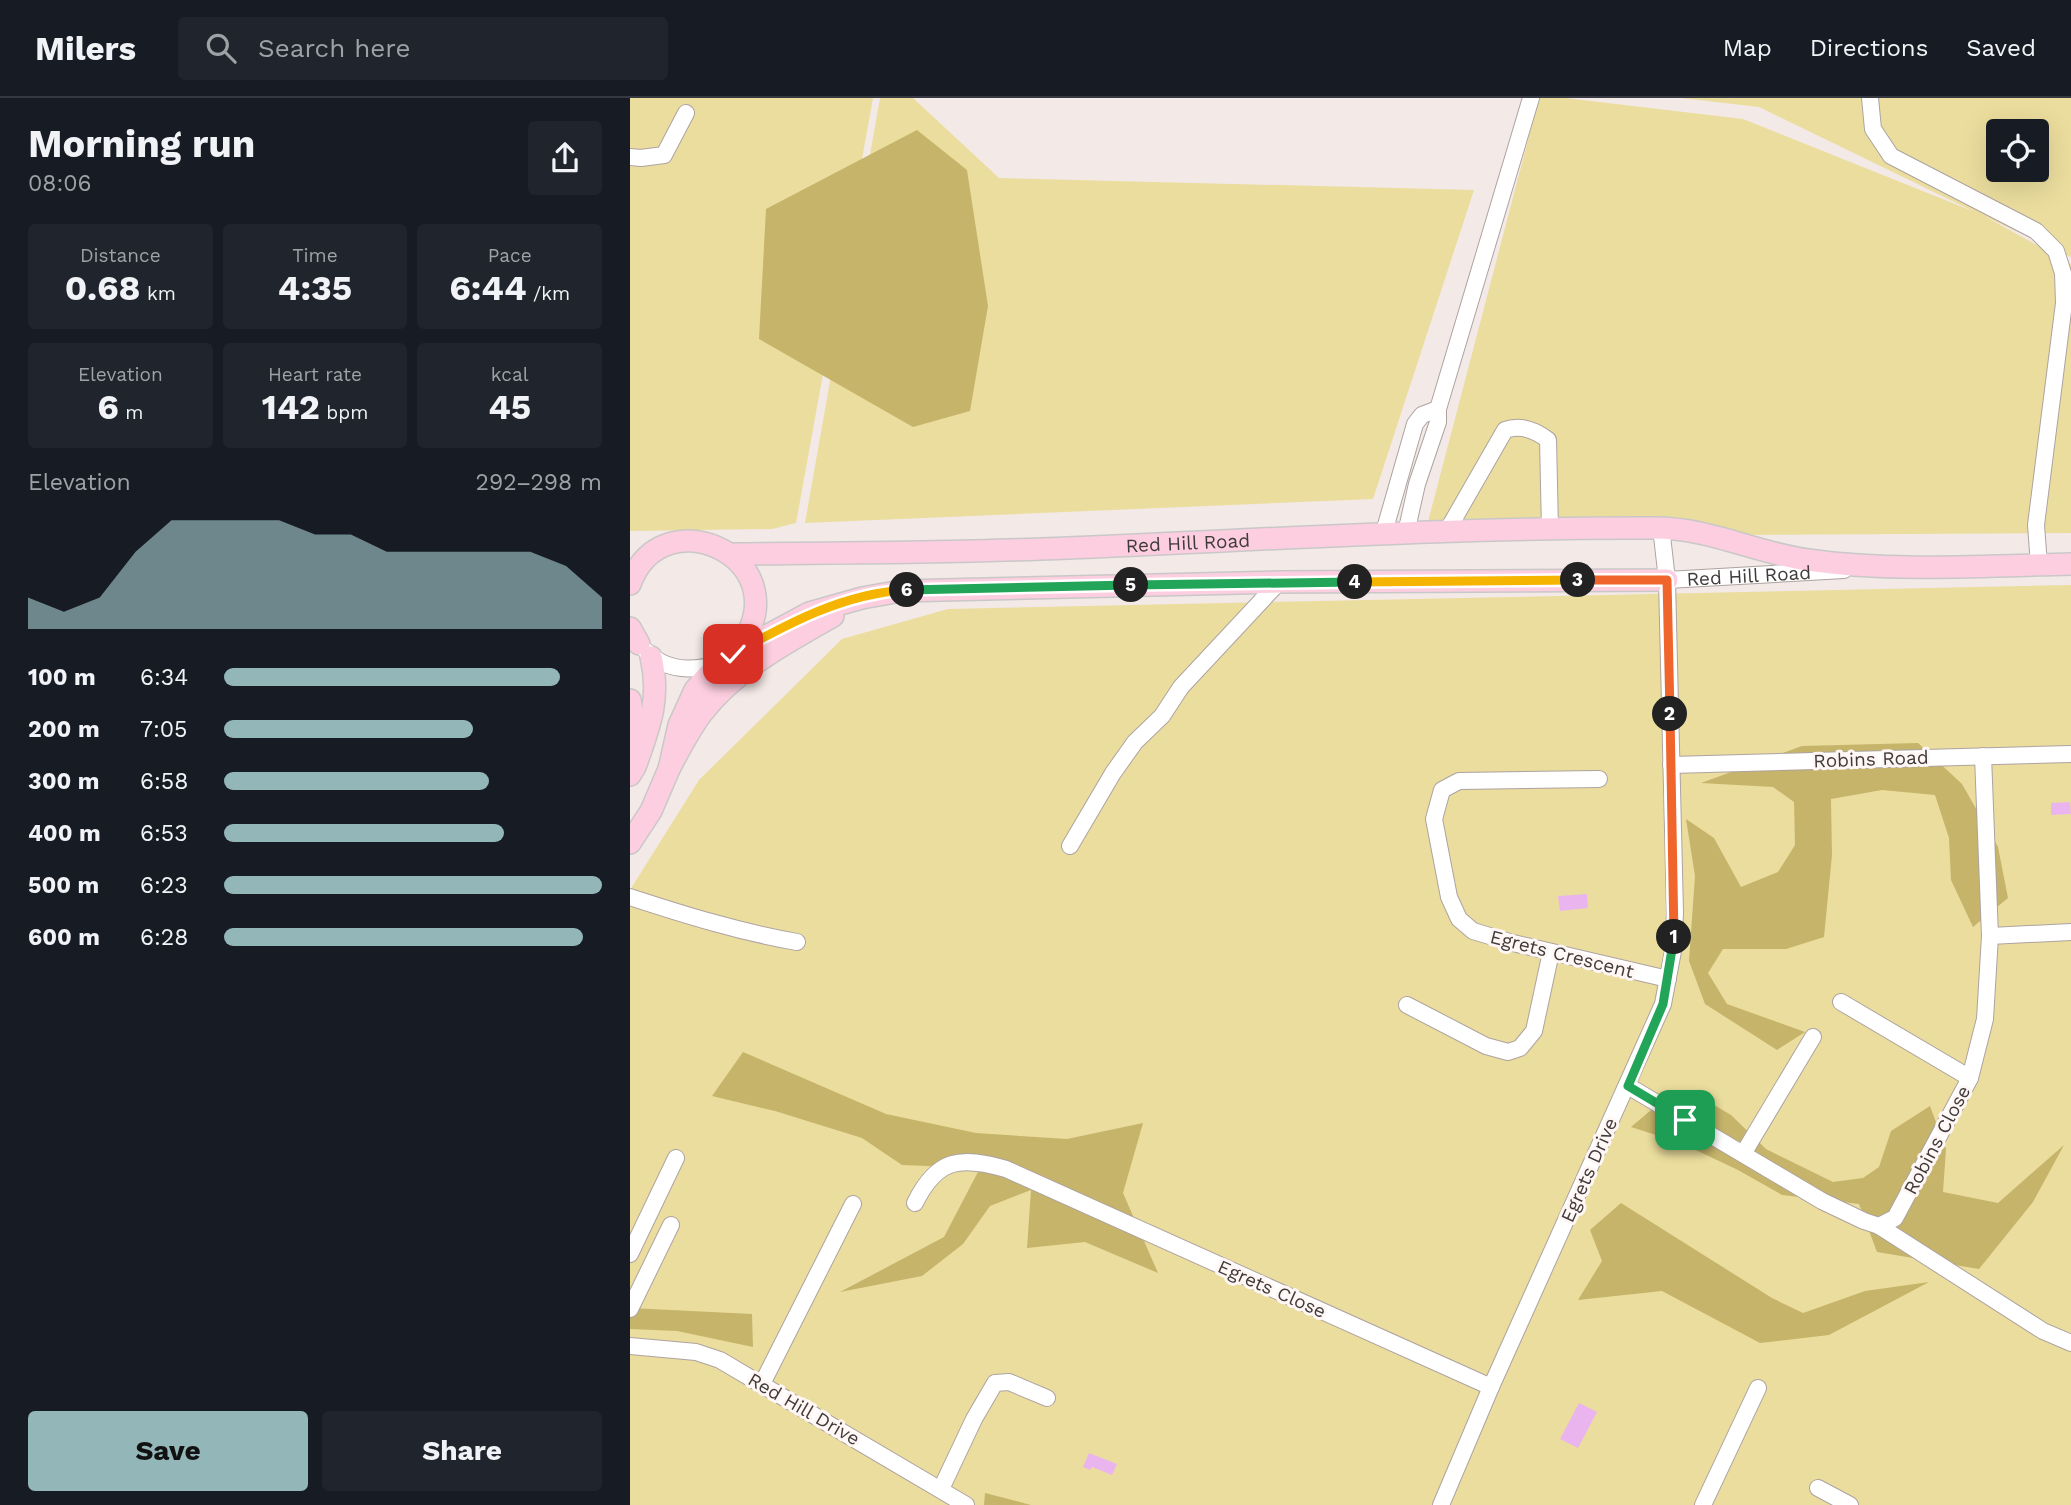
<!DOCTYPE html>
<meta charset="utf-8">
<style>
:root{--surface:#171b24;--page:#20242c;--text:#f1f3f6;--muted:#9ea1a6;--line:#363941;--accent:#93b6b9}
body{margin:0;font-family:"Work Sans",sans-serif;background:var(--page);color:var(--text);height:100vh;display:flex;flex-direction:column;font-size:26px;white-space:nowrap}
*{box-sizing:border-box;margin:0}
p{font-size:23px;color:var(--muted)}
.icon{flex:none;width:38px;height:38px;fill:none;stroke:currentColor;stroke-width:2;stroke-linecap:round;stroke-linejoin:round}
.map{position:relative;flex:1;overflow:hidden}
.sheet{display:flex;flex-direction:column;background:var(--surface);width:630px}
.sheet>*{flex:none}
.controls{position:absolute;left:1356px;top:21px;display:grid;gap:14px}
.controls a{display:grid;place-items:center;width:63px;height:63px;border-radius:7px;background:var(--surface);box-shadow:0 7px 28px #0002;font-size:35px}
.pin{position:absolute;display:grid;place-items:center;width:60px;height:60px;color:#fff;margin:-30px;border-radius:14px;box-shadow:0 4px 10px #0006}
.km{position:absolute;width:35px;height:35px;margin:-18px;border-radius:50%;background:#222;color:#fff;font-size:19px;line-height:35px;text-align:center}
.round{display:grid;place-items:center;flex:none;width:74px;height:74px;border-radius:7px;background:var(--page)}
.head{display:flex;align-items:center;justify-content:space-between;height:119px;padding:0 28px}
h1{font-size:38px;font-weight:700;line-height:52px}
.metrics{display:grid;grid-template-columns:repeat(3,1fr);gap:10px;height:119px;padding:7px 28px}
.metrics div{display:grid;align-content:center;border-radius:7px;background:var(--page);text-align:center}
.metrics b{font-size:35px;font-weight:700}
.metrics small{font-size:19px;font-weight:400}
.metrics p{font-size:19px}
.chart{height:196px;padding:14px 28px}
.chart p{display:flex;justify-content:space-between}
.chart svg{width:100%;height:126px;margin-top:7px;fill:var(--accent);opacity:.7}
.cta{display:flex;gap:14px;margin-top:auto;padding:14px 28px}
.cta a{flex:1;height:80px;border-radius:7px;background:var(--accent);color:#111;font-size:28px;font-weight:700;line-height:80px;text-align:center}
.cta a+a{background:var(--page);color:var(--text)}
ul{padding:0 28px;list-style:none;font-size:23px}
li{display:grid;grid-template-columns:112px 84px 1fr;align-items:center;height:52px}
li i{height:18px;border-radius:9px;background:var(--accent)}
header{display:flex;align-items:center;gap:42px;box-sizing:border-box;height:98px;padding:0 35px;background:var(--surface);border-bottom:2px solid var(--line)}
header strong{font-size:33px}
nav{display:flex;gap:38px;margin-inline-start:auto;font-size:24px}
.search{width:490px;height:63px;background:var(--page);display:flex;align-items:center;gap:18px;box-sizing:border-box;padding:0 24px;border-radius:7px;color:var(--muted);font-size:26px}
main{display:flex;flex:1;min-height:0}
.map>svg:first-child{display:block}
.green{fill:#ebdd9d;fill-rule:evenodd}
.forest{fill:#c5b46a}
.water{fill:#eab5ef}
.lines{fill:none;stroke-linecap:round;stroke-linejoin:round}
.minor-casing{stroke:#ada3a1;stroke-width:18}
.major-casing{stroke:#c9c8c8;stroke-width:24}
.minor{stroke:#fff;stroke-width:16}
.major{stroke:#fdcedf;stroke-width:21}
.split-1-casing{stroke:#fff;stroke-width:14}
.split-2-casing{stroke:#fff;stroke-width:14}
.split-3-casing{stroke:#fff;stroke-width:14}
.split-4-casing{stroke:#fff;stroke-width:14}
.split-5-casing{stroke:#fff;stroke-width:14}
.split-6-casing{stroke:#fff;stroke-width:14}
.split-7-casing{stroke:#fff;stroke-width:14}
.split-1{stroke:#22a559;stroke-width:9}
.split-2{stroke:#f0652b;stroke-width:9}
.split-3{stroke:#f0652b;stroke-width:9}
.split-4{stroke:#f5b400;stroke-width:9}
.split-5{stroke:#22a559;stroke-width:9}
.split-6{stroke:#22a559;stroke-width:9}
.split-7{stroke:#f5b400;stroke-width:9}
.labels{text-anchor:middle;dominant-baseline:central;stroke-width:6;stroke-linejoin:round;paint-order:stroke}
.street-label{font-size:19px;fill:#3f3b3a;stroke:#fff7f5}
</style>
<header>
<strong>Milers</strong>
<div class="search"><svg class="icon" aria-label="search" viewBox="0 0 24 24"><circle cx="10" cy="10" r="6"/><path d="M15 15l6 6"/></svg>Search here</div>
<nav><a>Map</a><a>Directions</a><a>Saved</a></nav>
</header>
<main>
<section class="sheet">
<div class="head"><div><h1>Morning run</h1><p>08:06</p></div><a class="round"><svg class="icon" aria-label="share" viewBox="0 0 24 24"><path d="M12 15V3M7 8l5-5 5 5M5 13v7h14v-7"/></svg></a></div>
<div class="metrics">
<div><p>Distance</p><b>0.68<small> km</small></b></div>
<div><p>Time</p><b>4:35</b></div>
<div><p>Pace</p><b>6:44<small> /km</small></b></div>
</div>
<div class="metrics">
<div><p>Elevation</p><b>6<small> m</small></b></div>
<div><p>Heart rate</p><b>142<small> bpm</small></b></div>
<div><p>kcal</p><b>45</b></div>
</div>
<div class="chart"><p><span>Elevation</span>292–298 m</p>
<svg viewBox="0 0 160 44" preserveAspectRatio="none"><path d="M0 44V33L10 38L20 33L30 17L40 6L50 6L60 6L70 6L80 11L90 11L100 17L110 17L120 17L130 17L140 17L150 22L160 33V44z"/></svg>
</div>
<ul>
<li><b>100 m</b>6:34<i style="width:89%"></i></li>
<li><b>200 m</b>7:05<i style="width:66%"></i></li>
<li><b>300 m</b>6:58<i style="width:70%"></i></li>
<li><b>400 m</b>6:53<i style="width:74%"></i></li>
<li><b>500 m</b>6:23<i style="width:100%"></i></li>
<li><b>600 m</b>6:28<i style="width:95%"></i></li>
</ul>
<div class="cta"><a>Save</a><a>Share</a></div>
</section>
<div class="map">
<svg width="1441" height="1407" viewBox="0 0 1441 1407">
<rect width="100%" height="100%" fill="#f3e9e7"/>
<!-- green -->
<g class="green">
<path d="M0 0H243L166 425 142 431 0 433Z"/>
<path d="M250 0H283L369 80 844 92 743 401 175 425Z"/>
<path d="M909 0H935L1113 21 1345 114 1129 9 1051 0H1441V159L1354 118 1441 166V435L794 439ZM1368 33H1407V72H1368Z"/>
<path d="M1441 487V1407H0V792L69 682 212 541 318 511Z"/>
</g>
<!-- forest -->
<g class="forest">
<path d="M287 32 337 72 358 208 340 313 283 329 129 241 136 111Z"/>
<path d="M1288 645 1332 686 1368 749 1378 800 1343 829 1321 782 1319 740 1305 697 1252 692 1201 701 1202 757 1194 839 1156 851H1093L1078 875 1097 906 1175 934 1147 952 1075 906 1059 863 1065 778 1056 721 1084 740 1111 789 1148 774 1165 747 1164 704 1143 689 1071 685 1172 648Z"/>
<path d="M113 954 256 1016 346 1035 437 1041 513 1025 493 1095 528 1175 455 1144 397 1150 401 1092 360 1108 333 1146 292 1178 210 1194 314 1139 350 1070 272 1067 232 1040 145 1013 82 998Z"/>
<path d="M1040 996 1077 1003 1101 1017 1136 1051 1203 1084 1233 1080 1249 1069 1261 1033 1300 1008 1316 1051 1313 1094 1368 1105 1434 1047 1403 1104 1349 1171 1247 1154 1229 1106 1152 1097 1108 1072 1051 1045 1001 1029Z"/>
<path d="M991 1105 1142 1200 1173 1215 1235 1193 1299 1184 1199 1237 1130 1245 1032 1193 948 1202 972 1163 960 1132Z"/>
<path d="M0 1210 122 1216 123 1249 47 1233 0 1231Z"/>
<path d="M355 1395 401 1407H354Z"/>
</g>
<!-- water -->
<g class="water">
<path d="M1440 704 1441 716 1421 717V705Z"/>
<path d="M957 796 958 810 930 813 928 798Z"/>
<path d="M949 1305 967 1314 948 1350 930 1341Z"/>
<path d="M459 1355 487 1366 482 1377 462 1369 460 1372 453 1369Z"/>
</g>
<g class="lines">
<defs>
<g id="minor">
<path d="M1240 0 1243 31 1261 58 1406 133 1426 153 1433 175 1434 205 1406 427 1409 467"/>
<path d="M0 59 11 60 34 57 56 15"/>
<path d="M817 433 875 332C891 326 905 332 918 342L920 431"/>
<path d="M754 434 785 326 792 317 808 311"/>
<path d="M776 435 787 386 808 324V311L901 0"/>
<path id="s1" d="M1037 482 1214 472"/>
<path d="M16 553C36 573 63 574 89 565"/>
<path d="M1041 667 1441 656"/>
<path d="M969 681 829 683 812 692 804 721 819 799 829 821 843 833 883 845 1038 881"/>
<path d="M440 748 483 675 505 644 532 618 551 589 649 484"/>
<path d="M0 799C55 817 110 834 167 844"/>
<path d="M1360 838 1441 834"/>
<path d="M1211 904 1340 980"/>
<path d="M777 907 856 948 878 954 890 950 904 933 921 854"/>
<path d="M998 988 1192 1103 1234 1123 1249 1128 1265 1120 1340 980 1355 921 1360 838 1353 658"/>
<path d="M1113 1056 1183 939"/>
<path d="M285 1105C307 1060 330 1058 376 1071L861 1289"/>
<path d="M1249 1128 1413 1233 1441 1245"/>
<path d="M0 1156 46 1060"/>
<path d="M0 1211 41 1127"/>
<path d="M0 1248 66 1254 90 1262 336 1407"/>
<path d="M132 1286 223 1106"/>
<path d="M1188 1390 1220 1407"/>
<path d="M311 1391 344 1321 365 1285 379 1284 417 1300"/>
<path d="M811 1407 861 1289 1033 906 1043 853 1045 815 1037 482 1031 429"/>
<path d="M1073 1407 1128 1290"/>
</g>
<g id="major">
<path id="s2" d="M100 456C204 455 308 455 411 451 616 443 821 429 1026 430 1079 430 1126 455 1178 462 1261 474 1356 468 1441 466"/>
<path d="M0 486C34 394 177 465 106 553"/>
<path d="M0 530 9 546"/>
<path d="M103 556 179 515 232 500 271 493 649 484 1037 482"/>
<path d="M0 602 5 629V653"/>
<path d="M39 671C49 652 59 632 72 615 105 572 157 544 203 518"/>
<path d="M0 677 5 669C19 630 31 601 21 559"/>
<path d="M0 745 21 713 39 671 49 627 65 592 88 566"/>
</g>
</defs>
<!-- minor casing -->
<use href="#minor" class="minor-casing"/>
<!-- major casing -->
<use href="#major" class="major-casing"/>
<!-- minor -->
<use href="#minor" class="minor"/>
<!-- major -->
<use href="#major" class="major"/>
</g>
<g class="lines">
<defs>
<path id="split-1" d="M1044 839 1033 906 998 988 1055 1022"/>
<path id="split-2" d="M1040 616 1044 839"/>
<path id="split-3" d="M948 482H1037L1040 616"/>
<path id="split-4" d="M725 484 948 482"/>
<path id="split-5" d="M501 487 725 484"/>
<path id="split-6" d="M277 492 501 487"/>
<path id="split-7" d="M103 556C157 526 214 495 277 492"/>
</defs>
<!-- split-1 casing -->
<use href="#split-1" class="split-1-casing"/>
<!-- split-2 casing -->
<use href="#split-2" class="split-2-casing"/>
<!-- split-3 casing -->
<use href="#split-3" class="split-3-casing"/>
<!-- split-4 casing -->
<use href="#split-4" class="split-4-casing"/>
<!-- split-5 casing -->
<use href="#split-5" class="split-5-casing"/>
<!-- split-6 casing -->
<use href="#split-6" class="split-6-casing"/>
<!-- split-7 casing -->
<use href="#split-7" class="split-7-casing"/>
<!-- split-1 -->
<use href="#split-1" class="split-1"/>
<!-- split-2 -->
<use href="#split-2" class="split-2"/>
<!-- split-3 -->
<use href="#split-3" class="split-3"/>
<!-- split-4 -->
<use href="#split-4" class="split-4"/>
<!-- split-5 -->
<use href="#split-5" class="split-5"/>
<!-- split-6 -->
<use href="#split-6" class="split-6"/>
<!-- split-7 -->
<use href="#split-7" class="split-7"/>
</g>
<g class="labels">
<!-- street labels -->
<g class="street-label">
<text stroke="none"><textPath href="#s2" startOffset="458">Red Hill Road</textPath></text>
<text stroke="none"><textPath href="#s1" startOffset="82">Red Hill Road</textPath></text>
<text transform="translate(1241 661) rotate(-2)">Robins Road</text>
<text transform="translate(932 856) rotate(14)">Egrets Crescent</text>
<text transform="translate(1307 1042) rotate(-62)">Robins Close</text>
<text transform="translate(959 1072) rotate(-66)">Egrets Drive</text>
<text transform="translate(642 1191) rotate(24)">Egrets Close</text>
<text transform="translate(174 1311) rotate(30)">Red Hill Drive</text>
</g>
</g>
</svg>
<div class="controls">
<a><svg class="icon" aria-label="locate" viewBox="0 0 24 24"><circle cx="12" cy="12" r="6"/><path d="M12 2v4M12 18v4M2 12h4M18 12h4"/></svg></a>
</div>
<div class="pin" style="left:1055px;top:1022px;background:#1e9e55"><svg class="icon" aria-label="arrive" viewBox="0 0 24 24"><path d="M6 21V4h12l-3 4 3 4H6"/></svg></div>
<div class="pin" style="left:103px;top:556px;background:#d93025"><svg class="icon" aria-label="check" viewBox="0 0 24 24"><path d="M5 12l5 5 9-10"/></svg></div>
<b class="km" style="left:1044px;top:839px">1</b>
<b class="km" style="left:1040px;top:616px">2</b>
<b class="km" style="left:948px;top:482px">3</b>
<b class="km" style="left:725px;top:484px">4</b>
<b class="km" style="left:501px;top:487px">5</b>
<b class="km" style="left:277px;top:492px">6</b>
</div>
</main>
